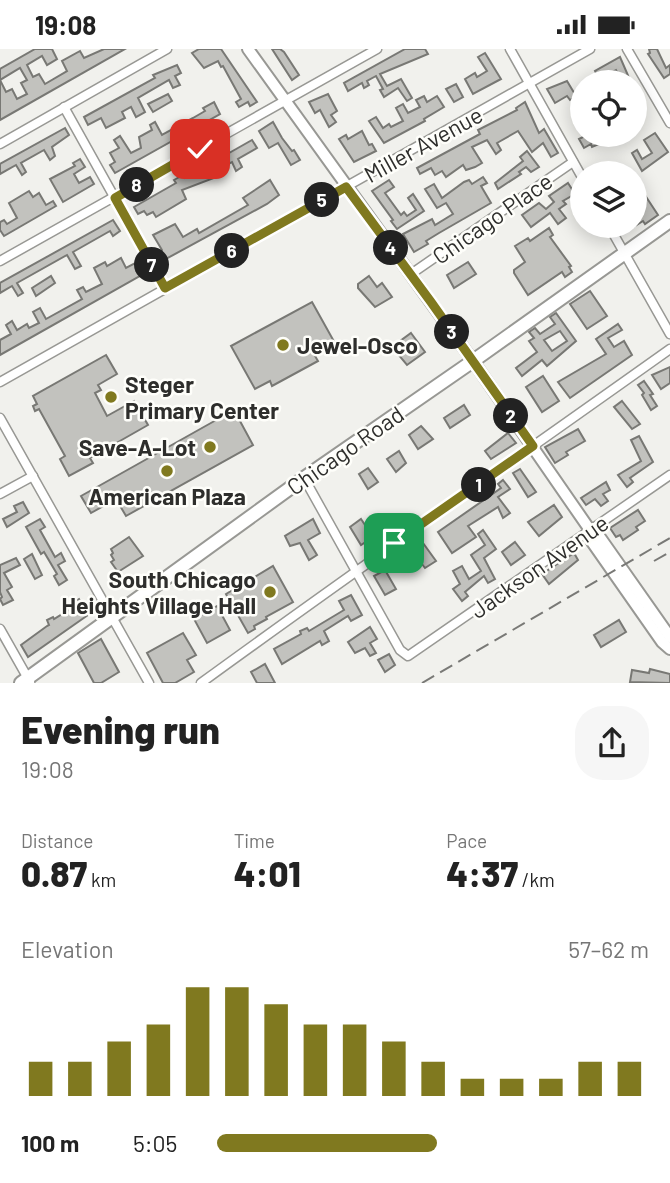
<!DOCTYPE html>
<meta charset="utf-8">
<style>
:root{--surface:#fff;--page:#f6f6f6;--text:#222;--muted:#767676;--accent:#80791f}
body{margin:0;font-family:Barlow,sans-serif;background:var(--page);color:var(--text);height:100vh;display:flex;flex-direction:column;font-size:26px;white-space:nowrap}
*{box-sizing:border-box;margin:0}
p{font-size:23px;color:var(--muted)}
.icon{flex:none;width:38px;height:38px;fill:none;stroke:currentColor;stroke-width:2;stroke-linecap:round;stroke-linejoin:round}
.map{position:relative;height:634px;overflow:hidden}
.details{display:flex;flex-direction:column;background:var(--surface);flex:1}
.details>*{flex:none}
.controls{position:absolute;left:570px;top:21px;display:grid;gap:14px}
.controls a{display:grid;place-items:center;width:77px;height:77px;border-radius:50%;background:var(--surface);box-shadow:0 4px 18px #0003;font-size:35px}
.pin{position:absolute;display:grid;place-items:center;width:60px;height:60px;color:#fff;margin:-30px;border-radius:14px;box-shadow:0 4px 10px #0006}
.km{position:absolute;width:35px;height:35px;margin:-18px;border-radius:50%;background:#222;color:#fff;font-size:19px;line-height:35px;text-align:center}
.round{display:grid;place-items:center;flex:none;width:74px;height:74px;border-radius:28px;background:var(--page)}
.head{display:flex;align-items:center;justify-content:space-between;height:119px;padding:0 21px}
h1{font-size:38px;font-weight:800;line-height:52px}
.figures{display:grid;grid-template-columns:repeat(3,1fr);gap:10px;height:119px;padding:7px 21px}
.figures div{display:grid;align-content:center}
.figures b{font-size:35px;font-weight:800}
.figures small{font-size:19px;font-weight:400}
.figures p{font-size:19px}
.chart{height:196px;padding:14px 21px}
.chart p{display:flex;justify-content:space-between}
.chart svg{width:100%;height:126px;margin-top:7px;stroke:var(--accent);stroke-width:6}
ul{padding:0 21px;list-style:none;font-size:23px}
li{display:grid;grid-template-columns:112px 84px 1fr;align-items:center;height:52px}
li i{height:18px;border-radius:9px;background:var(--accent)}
.status{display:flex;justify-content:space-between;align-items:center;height:49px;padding:0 35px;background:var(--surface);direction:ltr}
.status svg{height:19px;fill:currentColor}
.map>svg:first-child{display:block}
.building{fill:#c2c2be;stroke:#787874;stroke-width:2;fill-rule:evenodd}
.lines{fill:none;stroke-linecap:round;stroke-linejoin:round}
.street-casing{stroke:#989894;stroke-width:11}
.secondary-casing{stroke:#989894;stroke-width:14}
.primary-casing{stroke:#989894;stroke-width:16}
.street{stroke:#fff;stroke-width:8}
.secondary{stroke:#fff;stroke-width:10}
.primary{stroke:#fff;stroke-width:12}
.rail{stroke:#797976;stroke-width:2;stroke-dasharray:14 7;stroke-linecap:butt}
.route-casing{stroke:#fff;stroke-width:14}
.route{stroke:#80791f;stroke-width:9}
.poi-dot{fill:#80791f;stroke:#fefefa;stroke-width:2.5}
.labels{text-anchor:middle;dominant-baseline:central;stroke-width:5;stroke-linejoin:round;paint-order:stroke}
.street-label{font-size:23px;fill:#2e2e2c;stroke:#fefefa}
.poi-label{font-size:23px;font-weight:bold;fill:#2e2e2c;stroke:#fefefa;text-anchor:start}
</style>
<div class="status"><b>19:08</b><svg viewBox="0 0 49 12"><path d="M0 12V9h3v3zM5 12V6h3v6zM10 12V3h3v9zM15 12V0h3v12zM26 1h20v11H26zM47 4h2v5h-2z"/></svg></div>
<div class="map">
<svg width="670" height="634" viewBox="0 0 670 634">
<rect width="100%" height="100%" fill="#f1f1ed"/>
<!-- building -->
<g class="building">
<path d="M35 0H52L57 10 47 16 42 7 27 16 33 28 39 25 45 35 67 22 62 12 80 2 84 9 104 0H125L0 71V31L6 43 12 40 17 50 27 45 21 34 27 31 20 19 0 31V20Z"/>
<path d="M199 0H221L257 53 250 57 248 53 239 58 236 53 241 50 223 17 221 18 218 12 204 19 192 4Z"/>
<path d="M272 0H280L284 3 299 26 292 31Z"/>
<path d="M405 0H425L428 5 380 25 387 37 401 30 412 49 407 52 398 39 384 48 380 41 383 40 376 27 367 32 369 36 364 39 362 34 348 42 344 34Z"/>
<path d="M649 0H657L666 19 670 16V25L664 29 648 5 650 4Z"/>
<path d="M485 4 501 30 473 45 465 30 475 24 477 28 487 22 478 8Z"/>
<path d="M620 8 630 31 622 33 616 21 599 30 595 22Z"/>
<path d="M177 16 181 24 175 27 180 36 173 39 169 31 138 49 145 63 136 68 131 58 122 63 125 69 106 79 101 69 88 76 84 68 155 29 153 26Z"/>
<path d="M567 32 576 47 570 51 567 47 555 54 547 40Z"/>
<path d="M456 35 463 48 454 53 446 40Z"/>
<path d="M168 45 172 52 153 63 148 55Z"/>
<path d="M328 45 337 62 331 66 336 73 329 78 320 61 315 64 309 53Z"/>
<path d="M424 47 427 53 437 47 444 58 424 70 425 72 384 94 369 72 376 68 383 79 389 75 391 78 403 72 396 59 403 55 408 64 420 58 416 51Z"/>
<path d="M214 53 220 65 115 124 110 116 115 113 110 104 119 99 114 91 120 87 131 104 141 99 139 88 152 81 150 76 155 73 162 86 193 69 205 62 203 59Z"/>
<path d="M525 53 539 84 544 80 558 104 551 108 543 94 532 103 518 82 497 94 501 101 496 105 487 91 472 98 482 114 475 118 466 121 463 116 446 128 442 122 435 126 431 119 420 125 417 119 480 85 478 81 517 61 516 59Z"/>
<path d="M273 73 282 89 292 102 294 101 300 111 291 116 278 94 269 99 259 82Z"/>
<path d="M65 79 69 86 52 98 55 107 50 111 44 101 21 114 26 123 22 126 16 116 0 125V115Z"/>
<path d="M362 82 369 96 372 95 376 102 354 113 339 90 346 86 348 90Z"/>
<path d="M655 84 668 103 642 122 632 104 637 101 642 110 652 104 644 91Z"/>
<path d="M587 86H608L597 92 599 95 592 98 591 95 584 99 579 90Z"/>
<path d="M252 91 257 99 238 110 242 118 236 122 232 113 216 121 219 127 182 141 186 150 156 168 153 163 147 166 144 162 138 165 134 158 176 134 174 131 183 126 185 129Z"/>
<path d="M527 102 539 118 531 123 526 118 519 123 521 125 498 140 495 134 523 112 520 108Z"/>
<path d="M80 110 85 118 74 125 79 134 90 128 94 135 63 153 50 130 75 117 73 114Z"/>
<path d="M483 128 487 134 481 137 491 154 439 184 426 192 428 195 414 203 403 185 432 170 435 176 453 165 446 154 437 159 425 140 434 135 442 149 464 133 469 131 472 135Z"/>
<path d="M270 131 279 146 267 155 164 211 160 206 162 201 153 186 175 175 183 188 197 180 199 184 248 156 243 149Z"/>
<path d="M389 131 394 138 385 144 401 166 404 163 407 167 416 161 408 149 413 145 424 162 397 180 391 172 393 171 372 142Z"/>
<path d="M635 131 658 166 645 175 643 172 635 177Z"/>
<path d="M568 134 575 145 563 152 566 155 559 160 566 169 558 175 550 164 531 178 522 166 539 154 546 160 554 153 549 147Z"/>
<path d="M29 142 33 148 39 144 46 156 53 152 56 157 4 187 0 181V173L4 171 7 175 17 169 9 154Z"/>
<path d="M113 171 120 182 113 187 110 182 73 203 81 217 75 220 67 206 17 234 23 244 18 247 12 237 0 244V234Z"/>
<path d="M549 179 553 186 550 188 571 217 569 218 572 223 565 228 562 223 528 246 514 224V221L525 213 515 197 528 189 530 192Z"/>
<path d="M121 209 126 219 139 212 145 224 0 306V291L11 285 6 276 12 272 17 281 27 275 29 279 39 274 33 263 40 259 46 270 82 250 77 241 83 238 86 243 102 235 94 219 105 213 107 217Z"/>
<path d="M468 213 476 225 454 239 447 226Z"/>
<path d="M51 227 55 234 36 247 32 239Z"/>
<path d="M369 227 377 238 382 234 392 248 375 258 358 239V235Z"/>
<path d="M590 242 607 267 587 280 570 255Z"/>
<path d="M312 253 336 296 315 307 318 312 272 337 270 332 255 340 231 297Z"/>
<path d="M556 264 576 292 547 317 542 311 522 327 516 319 537 303 529 292 534 289 529 283 535 279 540 285 555 275 550 268ZM560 282 567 292 552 302 544 291Z"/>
<path d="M618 275 622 281 608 289 614 298 624 292 632 306 570 349 558 333 606 305 596 290Z"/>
<path d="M411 284 425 303 407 316 392 298Z"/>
<path d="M106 306 117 325 98 336 101 341 95 344 107 367 134 352 148 376 90 409 93 414 69 427 60 410 65 407 39 360 35 362 33 357 37 355 33 347Z"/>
<path d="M670 318V334L661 340 652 326Z"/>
<path d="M543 327 559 352 542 363 526 338Z"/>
<path d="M644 332 653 345 650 346 657 357 651 361 642 346 644 344 638 336Z"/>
<path d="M622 352 640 375 632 380 614 358Z"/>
<path d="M464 356 470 366 450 379 444 369Z"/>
<path d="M234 361 253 396 126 467 116 450 91 464 81 447Z"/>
<path d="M421 377 433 390 418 400 409 386Z"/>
<path d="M578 380 585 392 566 403 568 406 555 414 545 398Z"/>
<path d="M508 384 516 394 491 410 485 402Z"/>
<path d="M639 387 653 413 630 429 633 433 627 438 618 426 641 412 631 391Z"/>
<path d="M399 402 406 414 396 423 387 410Z"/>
<path d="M368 419 378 433 368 440 359 425Z"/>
<path d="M520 420 536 443 528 448 513 424Z"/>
<path d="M503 431 510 440 498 448 510 464 503 469 498 458 468 477 476 488 452 504 438 483 501 439 498 435Z"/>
<path d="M606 433 610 441 603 445 608 452 601 457 595 450 586 456 581 449Z"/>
<path d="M23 453 29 464 7 478 3 470 17 463 14 457Z"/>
<path d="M554 456 562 468 539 487 528 473Z"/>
<path d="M638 461 645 472 636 478 638 481 623 491 620 486 616 488 610 479Z"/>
<path d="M40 470 45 478 40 481 55 508 61 504 65 512 58 516 67 531 59 536 54 527 57 525 44 503 41 505 26 478Z"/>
<path d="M313 470 320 484 308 491 317 506 309 511 300 494 290 497 285 487Z"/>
<path d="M361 470 373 488 361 496 350 478Z"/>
<path d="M483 481 496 500 484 509 495 530 488 534 484 527 465 543 468 547 462 552 453 540 460 535 453 522 462 517 469 530 481 522 471 506 485 496 478 485Z"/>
<path d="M129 488 143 507 118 523 111 513 114 511 111 506 113 504 111 500Z"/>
<path d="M515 493 525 506 511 516 502 503Z"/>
<path d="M423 494 436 512 425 519 419 511 410 517 404 507Z"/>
<path d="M574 504 578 511 549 535 542 525Z"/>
<path d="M32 505 42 526 35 530 24 510Z"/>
<path d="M16 509 20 516 4 524 12 538 7 541 13 551 3 556 0 550 2 548 0 543V516Z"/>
<path d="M273 517 293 553 266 568 267 570 254 577 255 580 248 584 226 545Z"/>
<path d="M385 521 396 540 385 546 374 527Z"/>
<path d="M351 546 362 566 351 572 348 567 324 582 329 592 322 596 320 592 282 615 274 600 301 585 300 582 307 579 309 582 344 561 339 552Z"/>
<path d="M79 550 88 566 28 608 21 596 47 577 49 576 47 571 53 568 54 570 72 559 74 558 72 554Z"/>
<path d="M217 557 230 581 207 594 194 570Z"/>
<path d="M619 571 626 583 601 598 594 586Z"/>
<path d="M370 578 377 590 370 594 376 604 370 607 365 599 355 604 348 593Z"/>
<path d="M183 584 196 606 187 611 194 623 175 634H163L147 604Z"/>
<path d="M101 590 119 623 101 634H94L78 604Z"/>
<path d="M389 605 395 616 385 623 378 611Z"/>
<path d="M265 615 275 634H257L251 623Z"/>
<path d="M650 620 670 625V634L630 633 632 621 649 624Z"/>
</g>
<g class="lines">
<defs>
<g id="street">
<path d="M510 0 583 130"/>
<path d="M627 0 670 74"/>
<path d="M64 58 165 239"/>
<path d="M0 95 167 0"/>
<path d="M609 177 670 285"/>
<path d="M0 212 377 0"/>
<path d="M411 225 573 113"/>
<path d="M0 333 590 0"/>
<path d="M0 369 149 634"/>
<path d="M304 429 400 601 408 607 670 426"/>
<path d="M0 445 33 427"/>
<path d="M0 580 30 633"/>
<path d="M201 634C356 521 514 411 670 300"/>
</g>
<g id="secondary">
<path d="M248 0 473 312 590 481 599 487 670 588"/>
<path d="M590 481 592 493 662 593 670 600"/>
</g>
<path id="primary" d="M21 634 304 429 473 312 670 172"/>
</defs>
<!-- street casing -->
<use href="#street" class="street-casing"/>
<!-- secondary casing -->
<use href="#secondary" class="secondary-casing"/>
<!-- primary casing -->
<use href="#primary" class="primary-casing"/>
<!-- street -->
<use href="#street" class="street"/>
<!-- secondary -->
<use href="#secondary" class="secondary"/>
<!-- primary -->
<use href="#primary" class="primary"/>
<!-- rail -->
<g class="rail">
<path d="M654 512 670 503"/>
<path d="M422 634 670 489"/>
</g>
</g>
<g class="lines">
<defs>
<path id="route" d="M200 100 115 149 165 239 346 138 431 253 533 397 394 494"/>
</defs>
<!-- route casing -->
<use href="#route" class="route-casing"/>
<!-- route -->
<use href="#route" class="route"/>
</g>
<!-- markers -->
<g class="poi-dot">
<circle cx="283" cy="296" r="7"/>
<circle cx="111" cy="348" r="7"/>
<circle cx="210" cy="398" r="7"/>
<circle cx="167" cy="422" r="7"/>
<circle cx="270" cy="543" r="7"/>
</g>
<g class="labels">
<!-- street labels -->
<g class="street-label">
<text transform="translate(423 95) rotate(-29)">Miller Avenue</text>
<text transform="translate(492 169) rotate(-35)">Chicago Place</text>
<text transform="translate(345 401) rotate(-35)">Chicago Road</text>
<text transform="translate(539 517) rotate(-35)">Jackson Avenue</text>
</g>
<!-- poi labels -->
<g class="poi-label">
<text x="297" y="296">Jewel-Osco</text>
<text x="125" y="335">Steger<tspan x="125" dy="26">Primary Center</tspan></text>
<text x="196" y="398" text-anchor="end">Save-A-Lot</text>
<text x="167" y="447" text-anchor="middle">American Plaza</text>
<text x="256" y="530" text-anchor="end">South Chicago<tspan x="256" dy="26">Heights Village Hall</tspan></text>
</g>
</g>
</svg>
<div class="controls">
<a><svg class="icon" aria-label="locate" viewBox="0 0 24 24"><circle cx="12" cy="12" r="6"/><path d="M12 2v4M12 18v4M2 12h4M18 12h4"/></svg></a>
<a><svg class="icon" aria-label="layers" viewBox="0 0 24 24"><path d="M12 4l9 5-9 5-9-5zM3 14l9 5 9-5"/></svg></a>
</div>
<div class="pin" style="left:394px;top:494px;background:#1e9e55"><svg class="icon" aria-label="arrive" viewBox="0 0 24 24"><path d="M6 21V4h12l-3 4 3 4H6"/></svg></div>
<div class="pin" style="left:200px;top:100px;background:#d93025"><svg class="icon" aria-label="check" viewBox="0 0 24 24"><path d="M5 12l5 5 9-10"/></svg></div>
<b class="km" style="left:479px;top:436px">1</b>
<b class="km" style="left:511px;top:367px">2</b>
<b class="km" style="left:452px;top:283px">3</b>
<b class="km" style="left:391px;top:199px">4</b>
<b class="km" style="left:322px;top:151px">5</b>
<b class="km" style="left:232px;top:202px">6</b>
<b class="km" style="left:152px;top:216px">7</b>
<b class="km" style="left:137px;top:136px">8</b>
</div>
<section class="details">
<div class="head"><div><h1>Evening run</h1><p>19:08</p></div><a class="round"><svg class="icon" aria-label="share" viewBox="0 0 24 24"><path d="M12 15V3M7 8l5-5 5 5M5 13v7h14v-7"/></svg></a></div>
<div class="figures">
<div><p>Distance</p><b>0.87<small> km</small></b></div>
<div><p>Time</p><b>4:01</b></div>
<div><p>Pace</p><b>4:37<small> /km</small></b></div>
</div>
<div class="chart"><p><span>Elevation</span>57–62 m</p>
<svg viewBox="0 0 160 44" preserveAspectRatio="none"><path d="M5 44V32M15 44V32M25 44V25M35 44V19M45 44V6M55 44V6M65 44V12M75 44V19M85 44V19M95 44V25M105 44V32M115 44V38M125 44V38M135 44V38M145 44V32M155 44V32"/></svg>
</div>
<ul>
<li><b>100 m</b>5:05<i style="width:51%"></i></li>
</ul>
</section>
